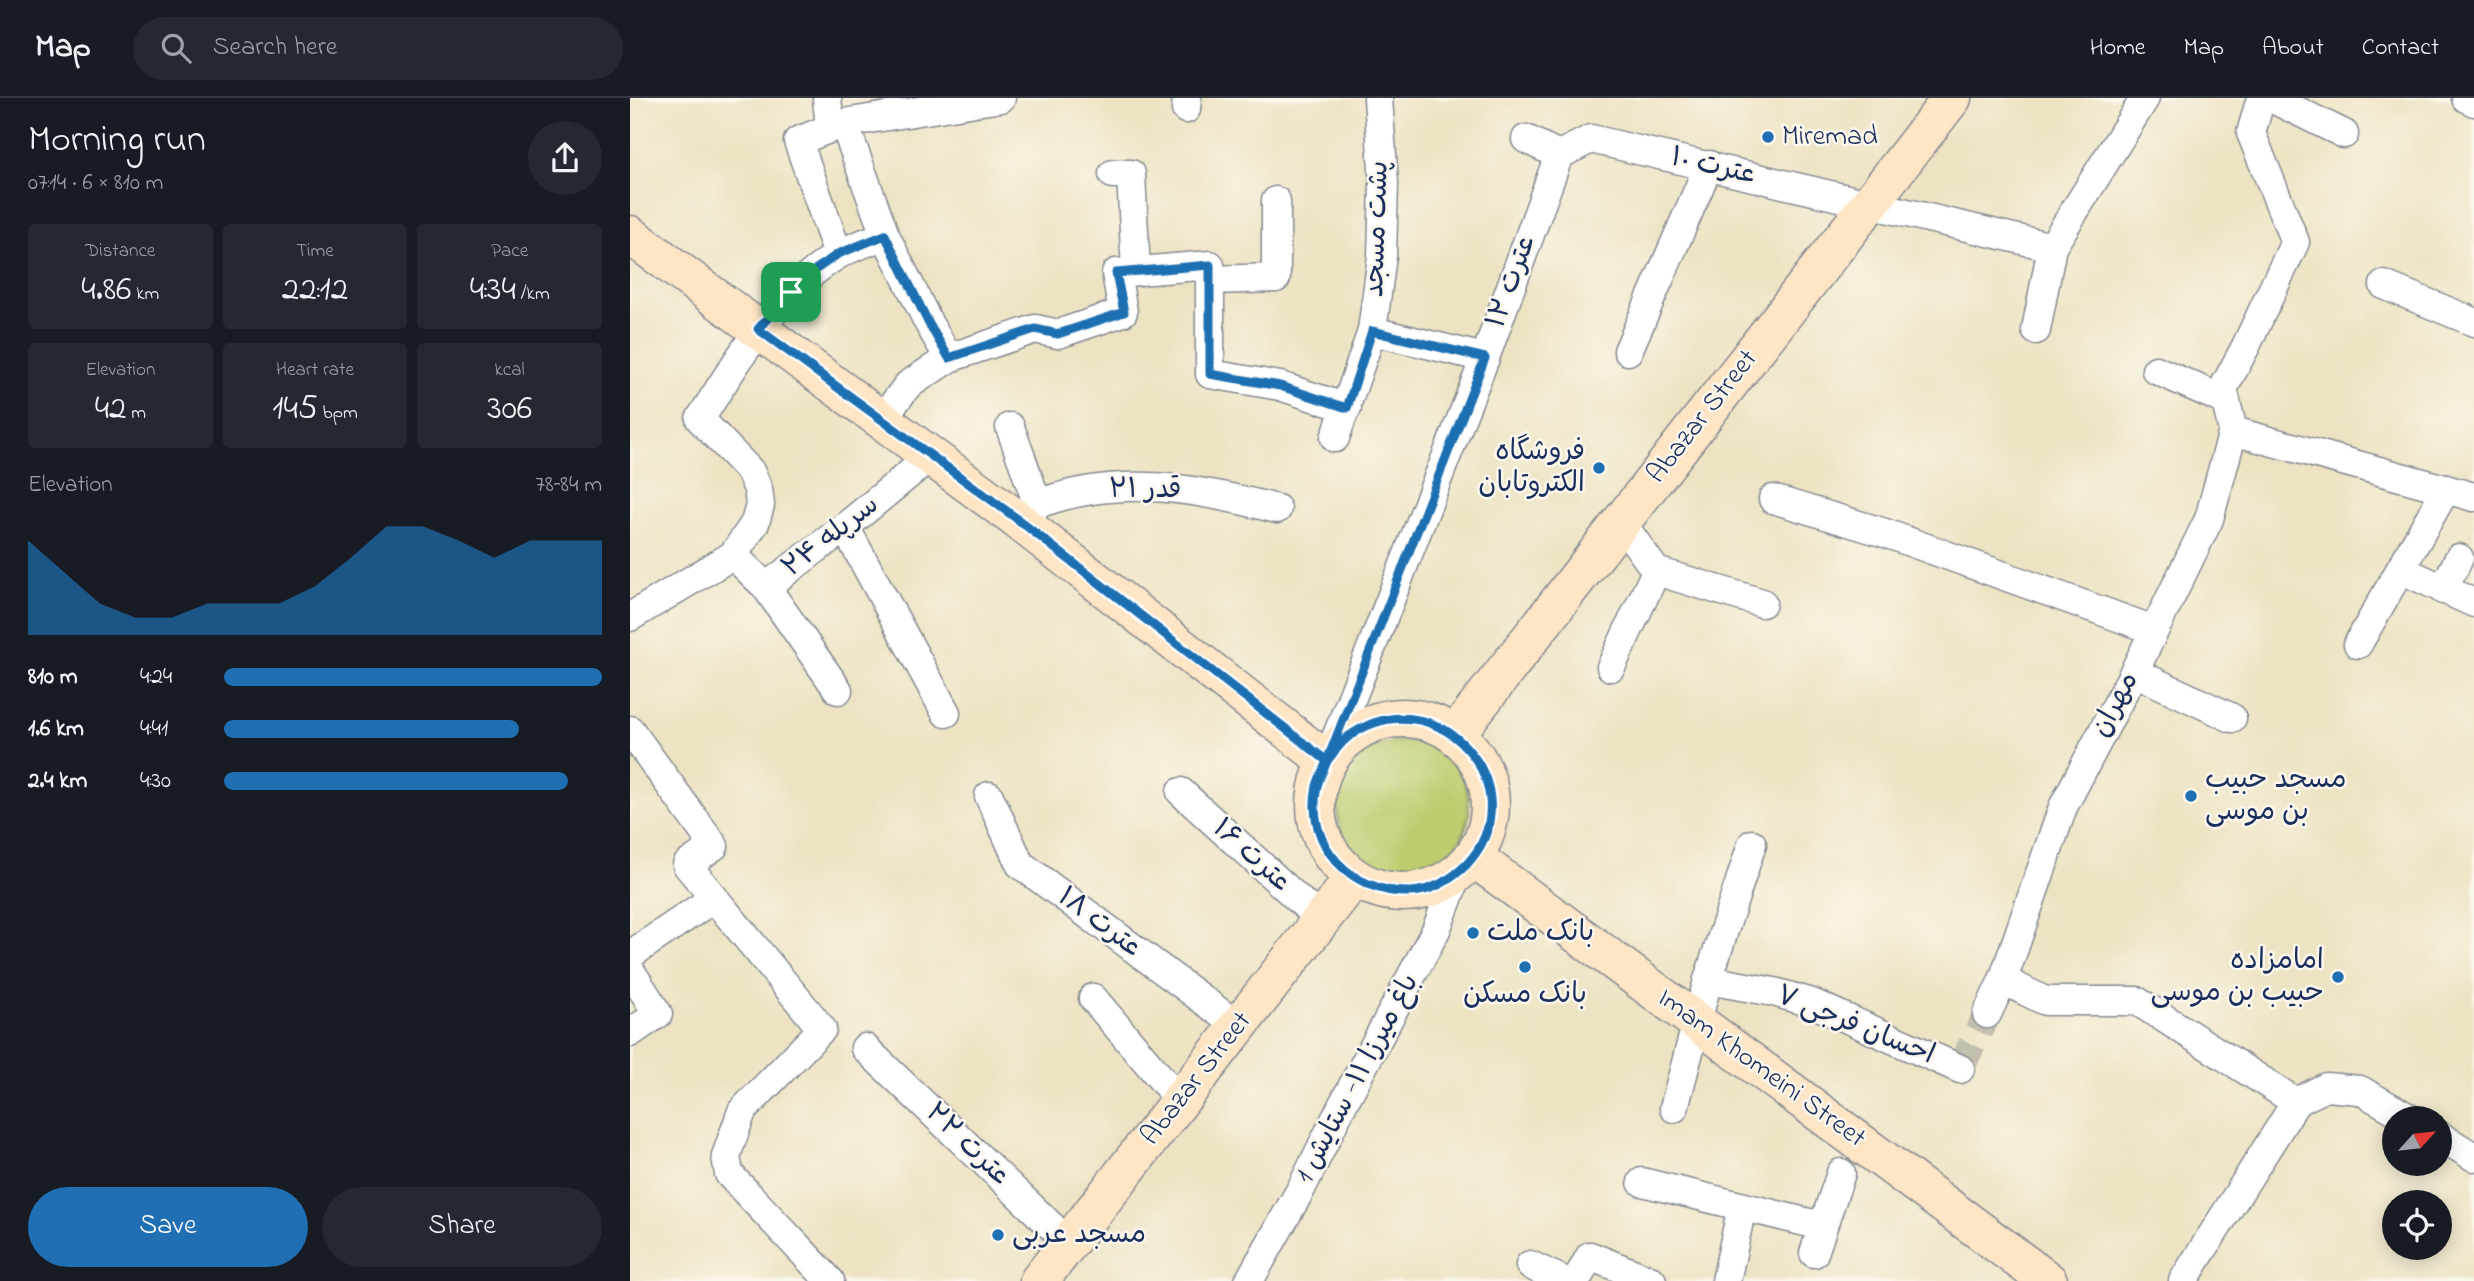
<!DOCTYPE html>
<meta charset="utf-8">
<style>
:root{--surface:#171b24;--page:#242831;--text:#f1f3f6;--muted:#9ea1a6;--line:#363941;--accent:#1f6fb2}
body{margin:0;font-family:"Indie Flower","Playpen Sans Arabic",sans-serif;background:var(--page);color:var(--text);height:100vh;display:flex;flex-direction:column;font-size:26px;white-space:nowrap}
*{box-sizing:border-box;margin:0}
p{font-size:23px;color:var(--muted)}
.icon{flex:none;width:38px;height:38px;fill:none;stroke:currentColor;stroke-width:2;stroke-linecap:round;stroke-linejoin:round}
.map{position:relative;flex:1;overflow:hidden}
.side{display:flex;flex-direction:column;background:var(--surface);width:630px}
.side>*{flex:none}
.needle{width:46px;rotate:63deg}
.tools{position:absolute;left:1752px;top:1008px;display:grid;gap:14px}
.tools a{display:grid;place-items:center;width:70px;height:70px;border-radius:50%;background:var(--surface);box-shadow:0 4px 18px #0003;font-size:35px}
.pin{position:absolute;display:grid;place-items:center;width:60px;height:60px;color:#fff;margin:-30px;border-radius:14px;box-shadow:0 4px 10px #0006}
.round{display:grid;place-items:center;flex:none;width:74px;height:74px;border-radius:37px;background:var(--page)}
.summary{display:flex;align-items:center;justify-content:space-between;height:119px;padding:0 28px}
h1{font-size:38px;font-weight:600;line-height:52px}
.figures{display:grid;grid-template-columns:repeat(3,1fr);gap:10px;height:119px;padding:7px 28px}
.figures div{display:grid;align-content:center;border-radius:7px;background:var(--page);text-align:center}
.figures b{font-size:35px;font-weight:600}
.figures small{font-size:19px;font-weight:400}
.figures p{font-size:19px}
.chart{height:196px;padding:14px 28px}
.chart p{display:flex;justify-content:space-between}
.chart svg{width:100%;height:126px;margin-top:7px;fill:var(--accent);opacity:.7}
.button{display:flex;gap:14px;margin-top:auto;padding:14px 28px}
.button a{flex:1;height:80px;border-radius:42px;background:var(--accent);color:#fff;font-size:28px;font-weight:600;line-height:80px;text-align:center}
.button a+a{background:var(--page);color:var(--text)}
ul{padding:0 28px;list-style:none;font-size:23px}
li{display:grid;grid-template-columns:112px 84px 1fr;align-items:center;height:52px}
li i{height:18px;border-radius:9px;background:var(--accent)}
header{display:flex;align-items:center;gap:42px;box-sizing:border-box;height:98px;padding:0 35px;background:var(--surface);border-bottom:2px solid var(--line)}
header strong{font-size:33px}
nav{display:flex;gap:38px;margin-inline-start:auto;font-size:24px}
.search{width:490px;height:63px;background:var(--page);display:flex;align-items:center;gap:18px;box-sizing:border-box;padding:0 24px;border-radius:38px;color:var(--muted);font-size:26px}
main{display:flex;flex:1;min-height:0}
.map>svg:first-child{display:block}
.green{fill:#becc6e;stroke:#6c7e66;stroke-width:2}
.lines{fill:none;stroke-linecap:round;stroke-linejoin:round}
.street-tunnel{stroke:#c3bfae;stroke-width:28;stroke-dasharray:28 14;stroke-linecap:butt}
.street-casing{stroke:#848990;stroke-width:31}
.secondary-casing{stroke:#848990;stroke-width:41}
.street{stroke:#fff;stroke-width:28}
.secondary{stroke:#fde5c5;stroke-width:38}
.route-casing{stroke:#fff;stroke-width:14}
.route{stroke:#1f6fb2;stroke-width:9}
.poi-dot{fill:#1f6fb2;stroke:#fbf7ec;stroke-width:2.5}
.labels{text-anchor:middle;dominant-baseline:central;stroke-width:5;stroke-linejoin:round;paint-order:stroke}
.poi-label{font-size:28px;fill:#1b2f5e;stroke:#fbf7ec;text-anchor:start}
.street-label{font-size:28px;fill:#1b2f5e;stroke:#fbf7ec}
</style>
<header>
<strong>Map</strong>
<div class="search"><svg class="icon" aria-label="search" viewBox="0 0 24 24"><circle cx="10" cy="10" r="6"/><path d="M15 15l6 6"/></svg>Search here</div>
<nav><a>Home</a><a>Map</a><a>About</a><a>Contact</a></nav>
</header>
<main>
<section class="side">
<div class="summary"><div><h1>Morning run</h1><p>07:14 · 6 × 810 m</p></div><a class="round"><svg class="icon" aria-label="share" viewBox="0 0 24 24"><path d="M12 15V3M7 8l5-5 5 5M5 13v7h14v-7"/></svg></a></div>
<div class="figures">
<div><p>Distance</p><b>4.86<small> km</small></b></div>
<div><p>Time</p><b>22:12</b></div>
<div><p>Pace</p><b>4:34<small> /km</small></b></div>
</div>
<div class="figures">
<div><p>Elevation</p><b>42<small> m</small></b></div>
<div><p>Heart rate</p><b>145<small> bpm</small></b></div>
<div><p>kcal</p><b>306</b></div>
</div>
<div class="chart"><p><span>Elevation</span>78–84 m</p>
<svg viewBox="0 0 160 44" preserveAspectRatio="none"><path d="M0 44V11L10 22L20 33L30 38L40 38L50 33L60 33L70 33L80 27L90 17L100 6L110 6L120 11L130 17L140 11L150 11L160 11V44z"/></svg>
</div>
<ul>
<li><b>810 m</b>4:24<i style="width:100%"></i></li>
<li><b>1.6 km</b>4:41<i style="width:78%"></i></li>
<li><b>2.4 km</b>4:30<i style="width:91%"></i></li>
</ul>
<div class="button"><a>Save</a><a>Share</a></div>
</section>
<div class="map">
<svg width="1844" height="1183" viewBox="0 0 1844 1183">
<rect width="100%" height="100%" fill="#fbf7ec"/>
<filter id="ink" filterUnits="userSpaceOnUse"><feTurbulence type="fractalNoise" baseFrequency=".0143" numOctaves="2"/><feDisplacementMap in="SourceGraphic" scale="14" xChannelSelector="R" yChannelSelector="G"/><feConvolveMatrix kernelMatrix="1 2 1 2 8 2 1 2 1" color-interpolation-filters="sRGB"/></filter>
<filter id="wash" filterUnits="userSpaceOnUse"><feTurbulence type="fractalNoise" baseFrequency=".00686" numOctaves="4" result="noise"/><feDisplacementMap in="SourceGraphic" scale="28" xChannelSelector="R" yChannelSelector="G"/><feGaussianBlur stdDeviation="1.57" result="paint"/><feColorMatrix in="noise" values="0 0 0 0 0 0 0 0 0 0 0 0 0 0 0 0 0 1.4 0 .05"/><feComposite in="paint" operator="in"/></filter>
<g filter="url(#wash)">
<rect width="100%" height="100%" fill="#ede3c2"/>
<!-- green -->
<circle class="green" cx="773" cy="709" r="66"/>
</g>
<g filter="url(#ink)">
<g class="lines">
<!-- street-tunnel -->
<path class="street-tunnel" d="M1330 971 1357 916"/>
<defs>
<g id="street">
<path d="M197 0 200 30"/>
<path d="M1641 0 1714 36"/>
<path d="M1836 0 1844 4"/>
<path d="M556 11 557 0"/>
<path d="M214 25 255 137 299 226 319 260"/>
<path d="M896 41 929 57"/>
<path d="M929 57 961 41 1422 149"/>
<path d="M483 76H501L506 173"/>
<path d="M208 156 168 43 214 25 371 0"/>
<path d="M580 182 646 180V103"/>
<path d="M1754 187 1844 224"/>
<path d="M1406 232 1422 149 1515 0"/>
<path d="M742 233 855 260"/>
<path d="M998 253 1079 67"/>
<path d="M1526 272 1596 303"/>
<path d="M251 322 278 287 319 260 405 231 428 236 493 214 486 175 580 167V276L650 288 717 310"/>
<path d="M380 329 408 407"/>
<path d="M1603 333 1844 399"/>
<path d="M705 340 742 233 752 158 754 85 748 0"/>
<path d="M1143 401 1255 435 1524 532"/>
<path d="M385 420C394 415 404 407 413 404 492 376 570 391 647 411"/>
<path d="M991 424 1026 473 1132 505"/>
<path d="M215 429 316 615"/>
<path d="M103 457 136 489 215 429 301 358"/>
<path d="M1770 471 1844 505"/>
<path d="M136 489 208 592"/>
<path d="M1813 492 1829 460"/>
<path d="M0 519 103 457 125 425 130 407 128 391 120 373 70 321C109 261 144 197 206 158 220 149 239 144 255 137"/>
<path d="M1728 546 1816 391"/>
<path d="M981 569 1026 473"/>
<path d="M1504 574 1602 620"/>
<path d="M0 632 84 748 57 767 192 931 112 1013 96 1058 99 1076 200 1183"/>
<path d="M697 663 855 260 929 57"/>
<path d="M551 694 691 822"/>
<path d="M359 698 390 766 608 928"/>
<path d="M0 857 84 800"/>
<path d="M0 872 28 916 0 935"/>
<path d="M1078 882 1144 894 1182 905 1330 971"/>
<path d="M1373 882 1415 903H1507L1666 1004 1553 1183"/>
<path d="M463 900 550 1003"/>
<path d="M1357 916 1373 882 1433 709 1504 574 1579 421 1603 333 1593 291 1616 248 1665 144 1621 35 1631 0"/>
<path d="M235 950 439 1145"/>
<path d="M1666 1004 1696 989 1730 992 1779 1020"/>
<path d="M1044 1010 1078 882 1122 746"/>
<path d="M1810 1038 1844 1059"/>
<path d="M1012 1084 1192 1128"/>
<path d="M1184 1155 1211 1075"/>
<path d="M900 1167 934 1183"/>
<path d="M619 1183 670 1093 713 1006 806 832 828 775"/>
<path d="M946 1183 960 1158 1022 1183"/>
<path d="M1096 1183 1112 1109"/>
</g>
<g id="secondary">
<path d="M0 137 385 420 697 663"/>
<circle cx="773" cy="707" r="87"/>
<path d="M825 637 1322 0"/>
<path d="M843 759 1418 1183"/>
<path d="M409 1183 724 780"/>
</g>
</defs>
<!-- street casing -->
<use href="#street" class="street-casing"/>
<!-- secondary casing -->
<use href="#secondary" class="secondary-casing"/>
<!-- street -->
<use href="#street" class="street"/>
<!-- secondary -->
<use href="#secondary" class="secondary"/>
</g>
</g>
<g class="lines" filter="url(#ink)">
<defs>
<path id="route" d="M161 194 128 231 386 420 697 663C694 671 689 680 687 688 674 748 723 796 781 794 802 793 822 781 837 766 907 690 806 575 718 639 710 645 703 655 697 663L855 260 742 233 717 310 650 288 580 276V167L486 175 494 214 428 236 405 231 319 260 299 226 255 137 208 156 185 172 161 194"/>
</defs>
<!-- route casing -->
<use href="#route" class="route-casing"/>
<!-- route -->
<use href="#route" class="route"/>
</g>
<!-- markers -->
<g class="poi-dot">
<circle cx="1138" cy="39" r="7"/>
<circle cx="969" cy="370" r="7"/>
<circle cx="1561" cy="698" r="7"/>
<circle cx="843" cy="835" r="7"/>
<circle cx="895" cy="869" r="7"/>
<circle cx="1708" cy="879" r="7"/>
<circle cx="368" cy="1137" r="7"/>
</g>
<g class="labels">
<!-- poi labels -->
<g class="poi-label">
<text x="1152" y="39">Miremad</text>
<text x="955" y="354" text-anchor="end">فروشگاه<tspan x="955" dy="32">الکتروتابان</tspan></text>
<text x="1575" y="682">مسجد حبیب<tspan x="1575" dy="32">بن موسی</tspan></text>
<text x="857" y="835">بانک ملت</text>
<text x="1694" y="863" text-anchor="end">امامزاده<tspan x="1694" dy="32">حبیب بن موسی</tspan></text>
<text x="895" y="897" text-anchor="middle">بانک مسکن</text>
<text x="382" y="1137">مسجد عربی</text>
</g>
<!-- street labels -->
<g class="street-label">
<text transform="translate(1083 69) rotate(13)">عترت ۱۰</text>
<text transform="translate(748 131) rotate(-88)">پشت مسجد</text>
<text transform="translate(882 184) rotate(-70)">عترت ۱۲</text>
<text transform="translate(1073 319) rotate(-52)">Abazar Street</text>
<text x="515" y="392">قدر ۲۱</text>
<text transform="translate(201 439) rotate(-38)">سرپله ۲۴</text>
<text transform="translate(1486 607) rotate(-62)">مهران</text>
<text transform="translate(621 758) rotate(42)">عترت ۱۶</text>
<text transform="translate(469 825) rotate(37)">عترت ۱۸</text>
<text transform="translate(1225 928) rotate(22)">احسان فرجی ۷</text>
<text transform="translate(1131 971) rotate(36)">Imam Khomeini Street</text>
<text transform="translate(567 981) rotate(-52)">Abazar Street</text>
<text transform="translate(728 981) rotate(-62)">باغ میرزا ۱۱- ستایش 1</text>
<text transform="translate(337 1047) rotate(44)">عترت ۲۲</text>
</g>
</g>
</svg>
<div class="tools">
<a><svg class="needle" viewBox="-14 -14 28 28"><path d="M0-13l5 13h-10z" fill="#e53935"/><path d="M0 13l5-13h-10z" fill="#9ea1a6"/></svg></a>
<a><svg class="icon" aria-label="locate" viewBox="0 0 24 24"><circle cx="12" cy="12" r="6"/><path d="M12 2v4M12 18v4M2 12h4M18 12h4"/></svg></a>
</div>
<div class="pin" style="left:161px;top:194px;background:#1e9e55"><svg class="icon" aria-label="arrive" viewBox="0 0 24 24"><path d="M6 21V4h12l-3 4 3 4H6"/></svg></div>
</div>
</main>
